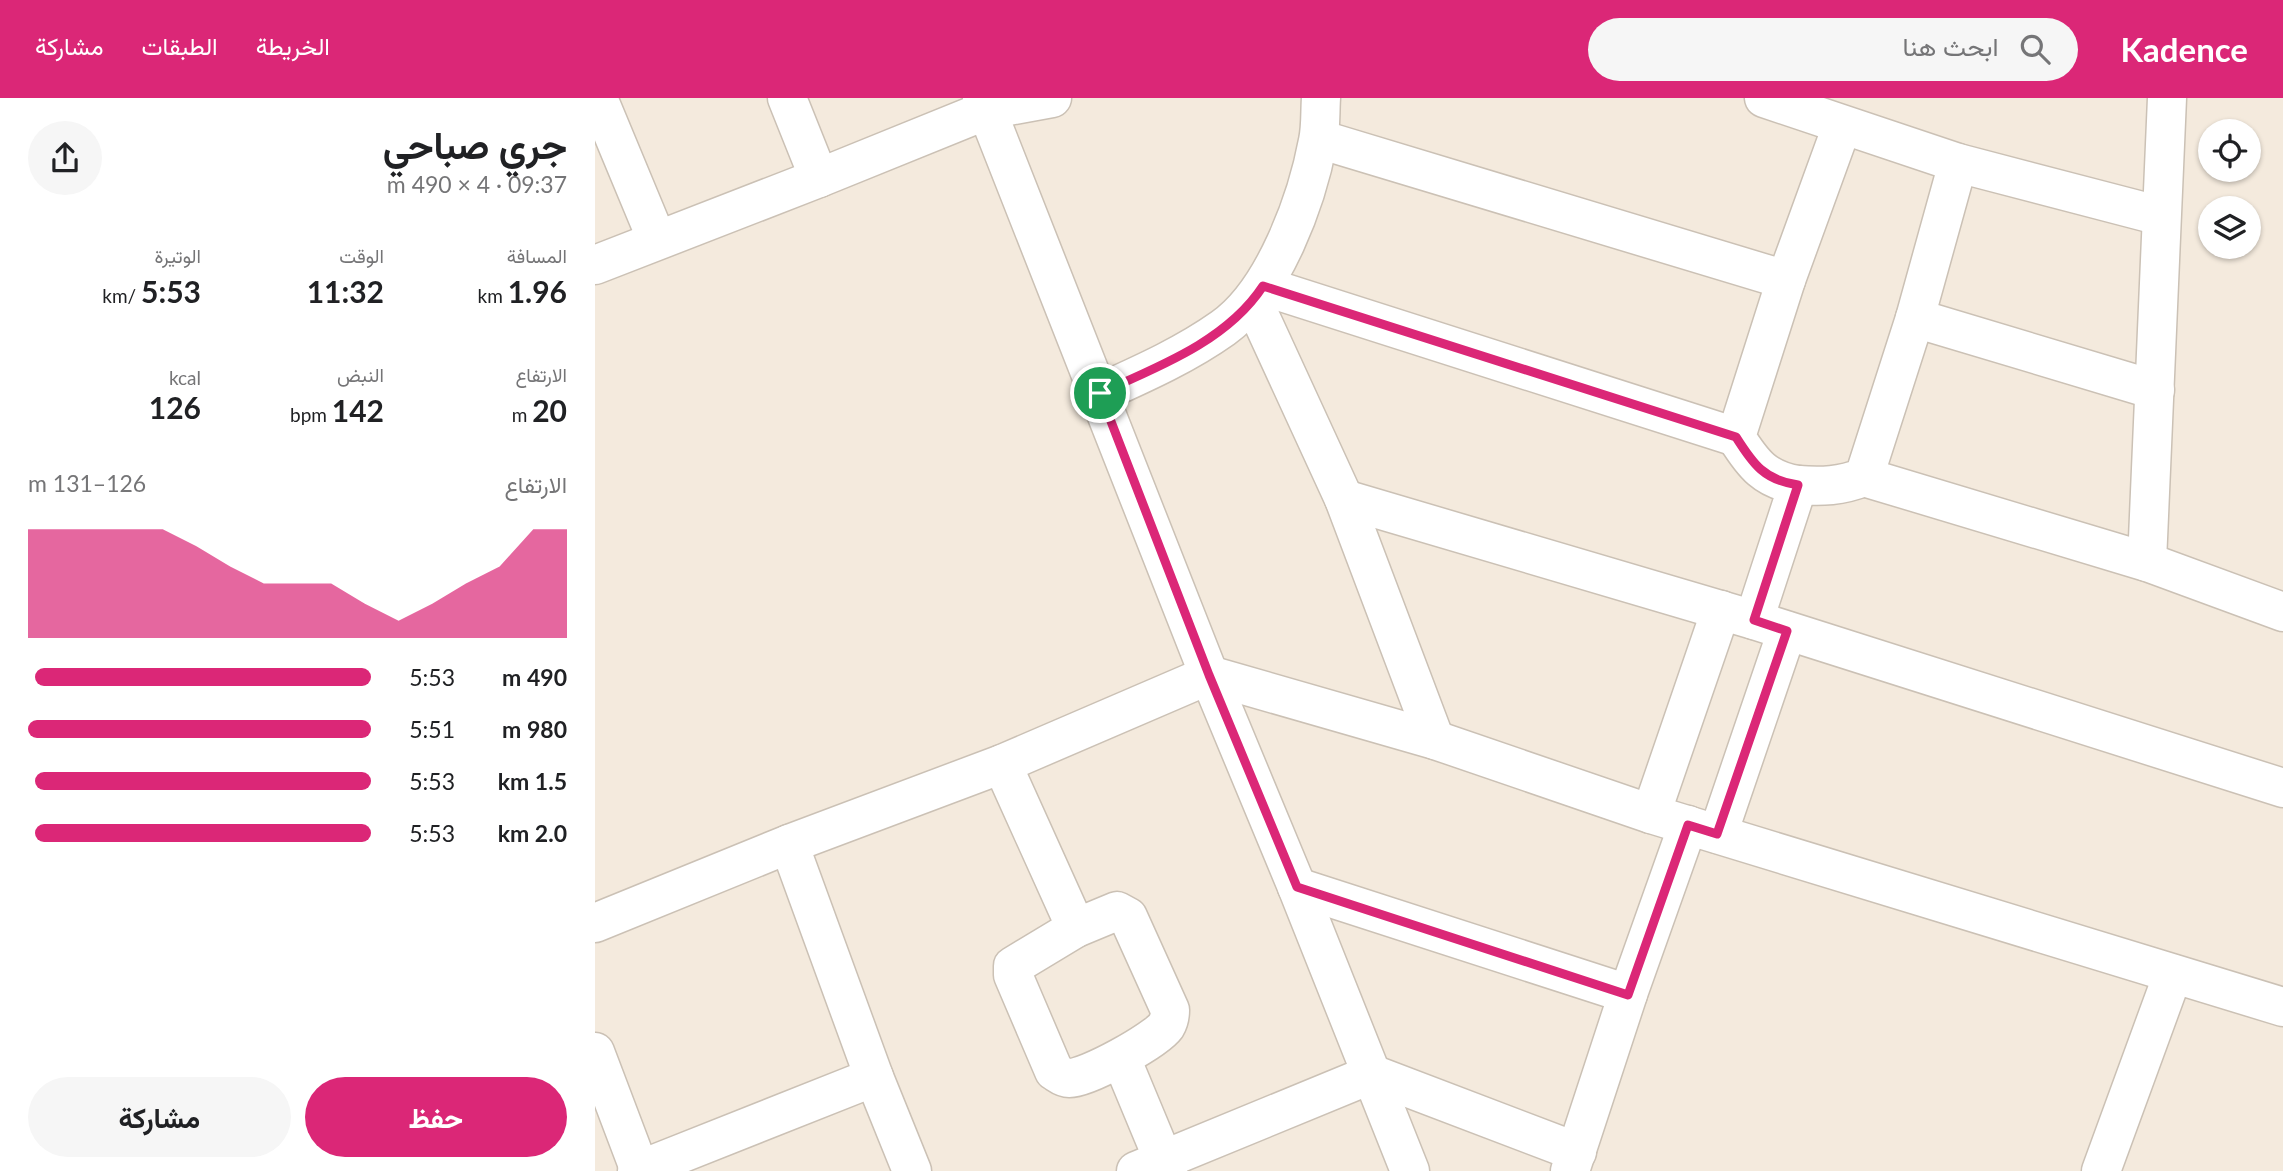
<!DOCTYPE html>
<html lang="ar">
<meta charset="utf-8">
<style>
:root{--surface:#fff;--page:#f6f6f6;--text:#202124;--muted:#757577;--accent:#db2777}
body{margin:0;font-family:Lato,Vazirmatn,sans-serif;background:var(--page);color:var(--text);direction:rtl;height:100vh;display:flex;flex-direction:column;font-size:26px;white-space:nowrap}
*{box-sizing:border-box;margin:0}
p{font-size:23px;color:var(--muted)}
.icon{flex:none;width:38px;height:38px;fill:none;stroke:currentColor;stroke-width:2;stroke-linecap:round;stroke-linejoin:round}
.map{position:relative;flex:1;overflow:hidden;direction:ltr}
.details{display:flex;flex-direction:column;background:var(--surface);width:595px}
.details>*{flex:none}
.tools{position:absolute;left:1603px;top:21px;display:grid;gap:14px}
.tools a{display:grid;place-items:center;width:63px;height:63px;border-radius:50%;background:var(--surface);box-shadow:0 2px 5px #0004;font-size:35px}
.pin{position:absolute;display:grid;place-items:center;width:60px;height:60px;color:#fff;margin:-30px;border:4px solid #fff;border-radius:50%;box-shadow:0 2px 7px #0007}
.round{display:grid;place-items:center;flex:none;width:74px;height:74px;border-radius:37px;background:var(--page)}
.overview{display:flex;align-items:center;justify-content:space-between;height:119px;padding:0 28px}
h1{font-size:38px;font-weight:700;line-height:52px}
.metrics{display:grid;grid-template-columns:repeat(3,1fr);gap:10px;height:119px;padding:7px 28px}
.metrics div{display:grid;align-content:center}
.metrics b{font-size:30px;font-weight:700}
.metrics small{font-size:19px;font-weight:400}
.metrics p{font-size:19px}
.chart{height:196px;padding:14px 28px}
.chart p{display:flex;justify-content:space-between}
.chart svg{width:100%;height:126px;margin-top:7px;fill:var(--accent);opacity:.7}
.button{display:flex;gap:14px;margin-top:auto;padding:14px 28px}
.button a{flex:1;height:80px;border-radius:42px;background:var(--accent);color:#fff;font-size:28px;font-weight:700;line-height:80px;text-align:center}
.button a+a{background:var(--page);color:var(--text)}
ul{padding:0 28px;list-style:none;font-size:23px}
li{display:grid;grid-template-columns:112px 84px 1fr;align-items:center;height:52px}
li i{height:18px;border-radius:9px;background:var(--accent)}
header{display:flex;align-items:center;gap:42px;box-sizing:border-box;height:98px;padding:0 35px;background:var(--accent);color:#fff}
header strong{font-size:33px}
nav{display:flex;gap:38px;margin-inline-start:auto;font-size:24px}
.search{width:490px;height:63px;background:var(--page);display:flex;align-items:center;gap:18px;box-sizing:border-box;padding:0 24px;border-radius:38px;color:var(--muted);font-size:26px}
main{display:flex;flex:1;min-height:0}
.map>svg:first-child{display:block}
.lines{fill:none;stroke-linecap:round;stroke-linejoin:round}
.minor-casing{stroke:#cbc1b5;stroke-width:41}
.minor{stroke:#fff;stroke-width:38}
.route-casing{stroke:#fff;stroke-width:14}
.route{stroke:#db2777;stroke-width:9}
</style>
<header>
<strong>Kadence</strong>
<div class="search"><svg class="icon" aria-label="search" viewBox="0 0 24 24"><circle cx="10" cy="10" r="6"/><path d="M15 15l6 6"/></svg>ابحث هنا</div>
<nav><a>الخريطة</a><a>الطبقات</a><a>مشاركة</a></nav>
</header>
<main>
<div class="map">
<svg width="1688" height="1073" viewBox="0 0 1688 1073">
<rect width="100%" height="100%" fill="#f4eadd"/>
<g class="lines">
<defs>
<g id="minor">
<path d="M3 0 62 142"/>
<path d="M192 0 224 80"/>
<path d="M387 0 614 577 702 789 815 1073"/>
<path d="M1169 0 1363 65 1566 118"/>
<path d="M724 41 1191 182"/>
<path d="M0 167 224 80 392 12 457 0"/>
<path d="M668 188 1141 339"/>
<path d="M658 203 749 401 840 642"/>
<path d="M1320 220 1560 292"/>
<path d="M505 295C547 276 590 257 628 230 679 194 712 102 723 43 726 29 725 14 726 0"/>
<path d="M1269 379 1552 464 1688 514"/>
<path d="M1203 387C1227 389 1246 388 1269 379L1320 220 1363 65"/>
<path d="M749 401 1159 522 1688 690"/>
<path d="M1552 464 1572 0"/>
<path d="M1159 522 1203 387C1170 382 1158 366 1141 339L1191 182 1247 28"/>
<path d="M407 666 481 830"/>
<path d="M1056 716 1126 512"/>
<path d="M1123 736 1192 533"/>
<path d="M194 746 279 979 317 1073"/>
<path d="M702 789 1033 896"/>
<path d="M522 813 533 819 575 912C575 918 574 923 571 928 561 942 491 981 474 980 468 980 464 976 459 973L418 877V868L481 830Z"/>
<path d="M0 825 194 746 407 666 614 577 840 642 1056 716 1688 909"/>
<path d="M0 954 45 1073"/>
<path d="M526 960 573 1073"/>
<path d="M42 1073 279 979"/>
<path d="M541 1073 777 976 982 1054"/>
<path d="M975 1073 1033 896 1093 727"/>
<path d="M1506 1073 1578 876"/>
</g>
</defs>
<!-- minor casing -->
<use href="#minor" class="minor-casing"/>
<!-- minor -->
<use href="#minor" class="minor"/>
</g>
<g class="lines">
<defs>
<path id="route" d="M668 188 1141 339C1158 366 1169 382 1203 387L1159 522 1192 533 1122 736 1093 727 1033 897 702 789 614 577 505 295C563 269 632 243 668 188Z"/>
</defs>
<!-- route casing -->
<use href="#route" class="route-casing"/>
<!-- route -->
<use href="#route" class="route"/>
</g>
</svg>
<div class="tools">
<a><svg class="icon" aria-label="locate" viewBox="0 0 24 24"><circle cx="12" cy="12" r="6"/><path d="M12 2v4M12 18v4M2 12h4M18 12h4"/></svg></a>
<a><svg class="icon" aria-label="layers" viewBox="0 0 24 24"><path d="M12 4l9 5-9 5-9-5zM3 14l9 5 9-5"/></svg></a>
</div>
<div class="pin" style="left:505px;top:295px;background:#1e9e55"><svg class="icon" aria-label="arrive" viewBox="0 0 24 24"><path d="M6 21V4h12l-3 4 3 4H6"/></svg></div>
</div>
<section class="details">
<div class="overview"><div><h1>جري صباحي</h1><p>09:37 · 4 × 490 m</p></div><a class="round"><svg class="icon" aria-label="share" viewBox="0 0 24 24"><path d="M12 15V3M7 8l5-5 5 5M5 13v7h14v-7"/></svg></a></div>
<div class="metrics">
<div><p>المسافة</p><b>1.96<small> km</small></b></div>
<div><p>الوقت</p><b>11:32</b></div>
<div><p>الوتيرة</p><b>5:53<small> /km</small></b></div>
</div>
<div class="metrics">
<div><p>الارتفاع</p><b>20<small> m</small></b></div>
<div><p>النبض</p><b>142<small> bpm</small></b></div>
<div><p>kcal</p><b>126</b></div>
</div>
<div class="chart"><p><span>الارتفاع</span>126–131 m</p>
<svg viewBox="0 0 160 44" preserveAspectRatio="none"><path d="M0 44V6L10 6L20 6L30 6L40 6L50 12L60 19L70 25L80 25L90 25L100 32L110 38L120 32L130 25L140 19L150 6L160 6V44z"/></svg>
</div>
<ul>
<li><b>490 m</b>5:53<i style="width:98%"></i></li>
<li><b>980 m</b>5:51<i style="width:100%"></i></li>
<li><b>1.5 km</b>5:53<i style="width:98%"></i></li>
<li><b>2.0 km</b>5:53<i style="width:98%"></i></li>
</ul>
<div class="button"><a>حفظ</a><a>مشاركة</a></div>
</section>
</main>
